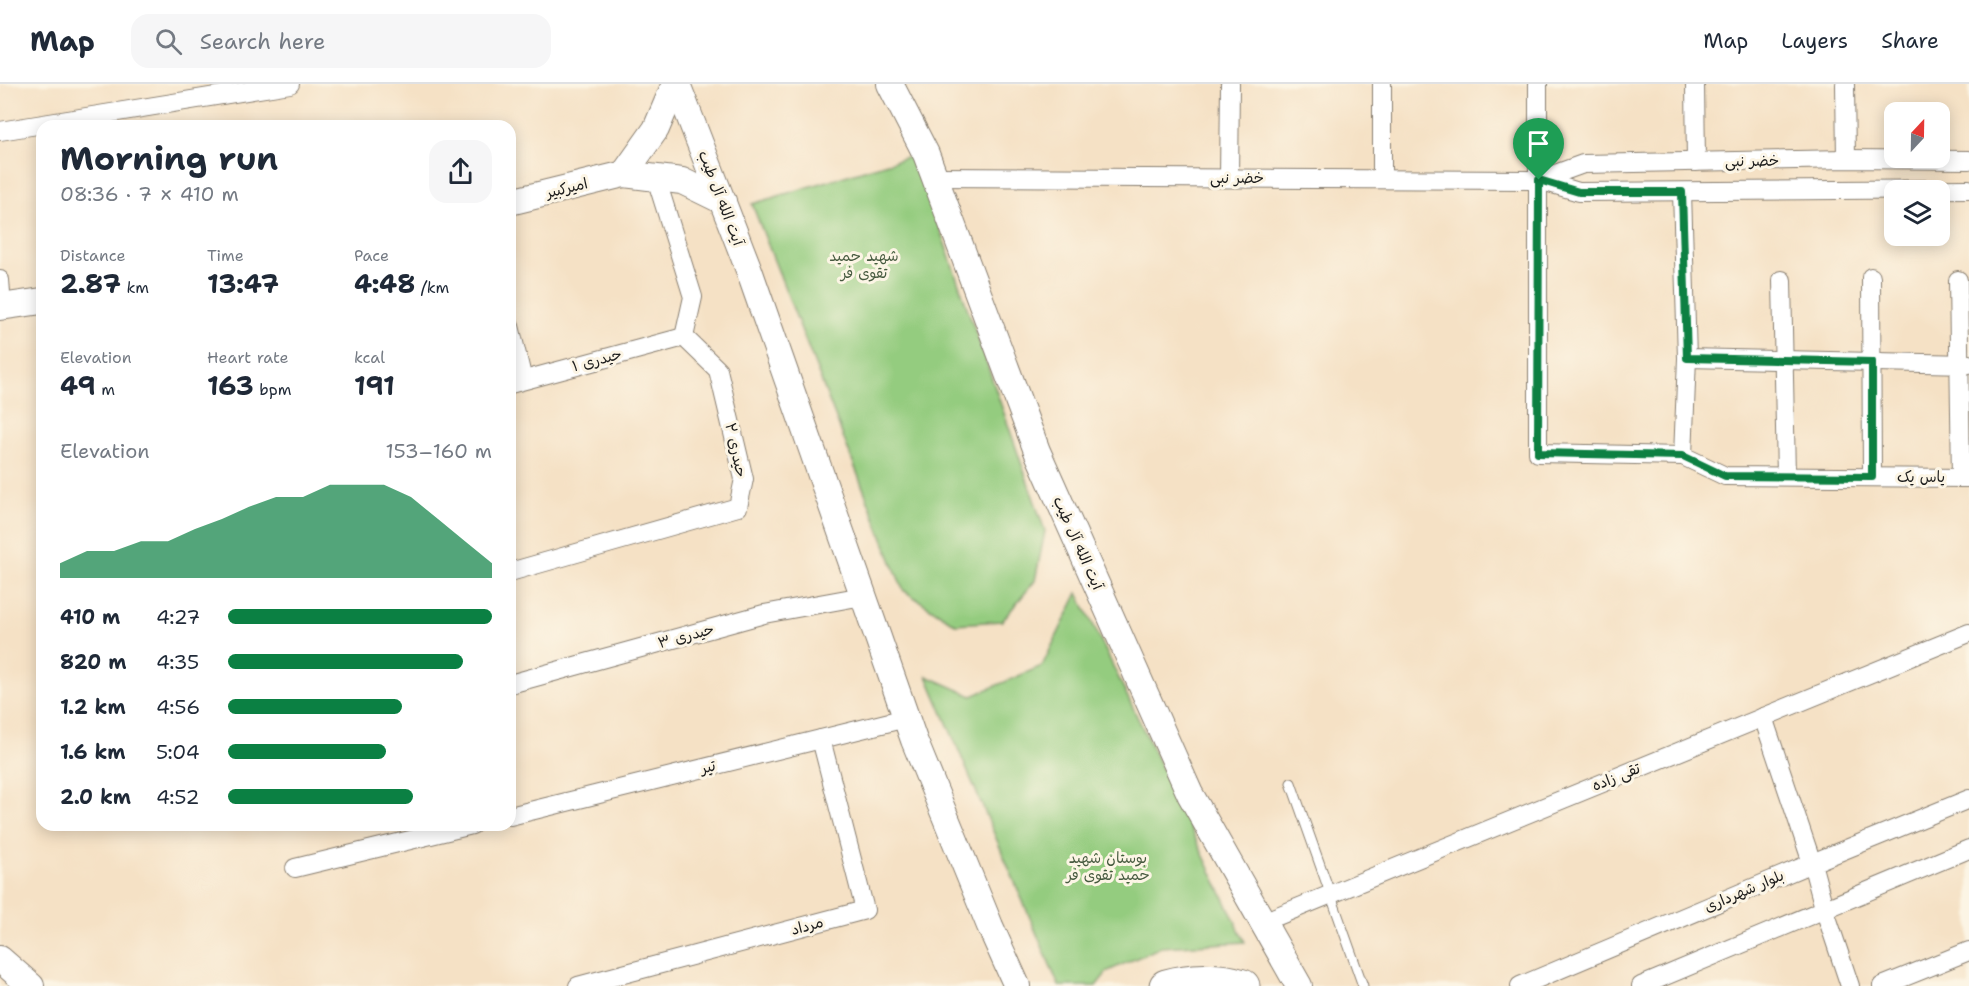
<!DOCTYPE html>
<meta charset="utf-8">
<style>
:root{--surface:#fff;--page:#f6f6f7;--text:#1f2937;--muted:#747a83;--line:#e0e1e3;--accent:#0b8043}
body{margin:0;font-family:"Shantell Sans","Playpen Sans Arabic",sans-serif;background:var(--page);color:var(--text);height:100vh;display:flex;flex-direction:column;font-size:22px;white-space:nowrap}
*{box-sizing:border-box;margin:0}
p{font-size:20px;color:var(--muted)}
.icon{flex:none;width:33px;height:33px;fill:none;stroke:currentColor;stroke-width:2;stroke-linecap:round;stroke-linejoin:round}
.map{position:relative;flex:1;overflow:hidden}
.drawer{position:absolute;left:36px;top:36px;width:480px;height:711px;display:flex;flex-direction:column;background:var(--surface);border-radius:18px;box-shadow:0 3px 15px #0003}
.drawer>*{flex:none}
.needle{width:39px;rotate:22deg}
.tools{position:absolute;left:1884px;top:18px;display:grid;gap:12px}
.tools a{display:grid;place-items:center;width:66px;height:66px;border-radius:12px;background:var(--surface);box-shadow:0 3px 15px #0003;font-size:30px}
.pin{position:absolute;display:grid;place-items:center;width:51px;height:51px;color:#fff;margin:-62px -26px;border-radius:50% 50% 50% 0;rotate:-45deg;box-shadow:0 0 6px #0007}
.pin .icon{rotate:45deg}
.round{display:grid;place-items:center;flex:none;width:63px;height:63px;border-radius:18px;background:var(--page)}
.summary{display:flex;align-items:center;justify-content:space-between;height:102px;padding:0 24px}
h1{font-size:33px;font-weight:700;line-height:45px}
.metrics{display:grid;grid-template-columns:repeat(3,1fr);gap:9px;height:102px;padding:6px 24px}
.metrics div{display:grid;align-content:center}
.metrics b{font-size:26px;font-weight:700}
.metrics small{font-size:16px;font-weight:400}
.metrics p{font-size:16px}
.chart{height:168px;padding:12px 24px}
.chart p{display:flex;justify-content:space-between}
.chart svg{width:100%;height:108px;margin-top:6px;fill:var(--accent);opacity:.7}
ul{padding:0 24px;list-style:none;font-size:20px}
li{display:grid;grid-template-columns:96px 72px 1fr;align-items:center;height:45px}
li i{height:15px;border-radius:8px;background:var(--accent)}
header{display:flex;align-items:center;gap:36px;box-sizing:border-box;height:84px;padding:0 30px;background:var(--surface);border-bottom:2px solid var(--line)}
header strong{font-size:28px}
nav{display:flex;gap:33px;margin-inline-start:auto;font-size:21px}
.search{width:420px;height:54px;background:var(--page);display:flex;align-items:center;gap:15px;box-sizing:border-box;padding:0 21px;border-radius:18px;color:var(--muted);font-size:22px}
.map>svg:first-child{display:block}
.green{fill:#94cc7f;stroke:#58744e;stroke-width:1.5}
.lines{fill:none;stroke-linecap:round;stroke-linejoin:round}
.lane-casing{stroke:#887e70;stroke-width:11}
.street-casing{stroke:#887e70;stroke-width:20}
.secondary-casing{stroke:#887e70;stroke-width:28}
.highway-casing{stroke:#887e70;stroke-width:35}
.lane{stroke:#fff;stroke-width:9}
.street{stroke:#fff;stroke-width:18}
.secondary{stroke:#fff;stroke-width:26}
.highway{stroke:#fff;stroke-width:33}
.route-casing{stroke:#fff;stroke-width:12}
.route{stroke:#0b8043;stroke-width:8}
.labels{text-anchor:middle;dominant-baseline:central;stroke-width:6;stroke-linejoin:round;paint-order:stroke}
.street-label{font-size:15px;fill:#1c1c1c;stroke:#fcf5e5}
.park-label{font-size:15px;fill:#465a3f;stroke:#fcf5e5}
</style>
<header>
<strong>Map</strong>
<div class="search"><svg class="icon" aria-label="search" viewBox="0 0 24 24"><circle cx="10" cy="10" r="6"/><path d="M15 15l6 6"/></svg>Search here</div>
<nav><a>Map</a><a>Layers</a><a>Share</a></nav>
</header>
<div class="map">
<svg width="1969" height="902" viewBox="0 0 1969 902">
<rect width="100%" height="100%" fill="#fcf5e5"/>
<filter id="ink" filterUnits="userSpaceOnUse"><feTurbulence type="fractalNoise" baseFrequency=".0167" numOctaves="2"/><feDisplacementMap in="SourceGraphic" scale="12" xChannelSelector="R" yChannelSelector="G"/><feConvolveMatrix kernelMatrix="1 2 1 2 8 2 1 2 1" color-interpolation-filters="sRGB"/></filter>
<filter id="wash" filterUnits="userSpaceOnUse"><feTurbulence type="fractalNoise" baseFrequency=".008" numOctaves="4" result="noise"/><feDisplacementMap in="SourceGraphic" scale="24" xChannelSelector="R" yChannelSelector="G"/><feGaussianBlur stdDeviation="1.35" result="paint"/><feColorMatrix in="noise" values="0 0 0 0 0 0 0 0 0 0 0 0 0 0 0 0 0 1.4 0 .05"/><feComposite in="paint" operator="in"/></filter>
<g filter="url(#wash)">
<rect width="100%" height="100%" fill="#f5e1c5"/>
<!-- green -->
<g class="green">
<path d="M914 71 1045 447 1035 497 1002 537 955 540 903 506 752 120Z"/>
<path d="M1078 509 1245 858 1161 863 1108 887 1096 902H1059L927 592 972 612 1042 582Z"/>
</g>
</g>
<g filter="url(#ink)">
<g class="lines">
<defs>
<path id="lane" d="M1291 699 1363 902"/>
<g id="street">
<path d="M1382 0V95"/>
<path d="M1538 0V369L1683 372 1725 392 1969 394"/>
<path d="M1695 0 1696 78"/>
<path d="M1845 0 1846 75"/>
<path d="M0 47 290 0"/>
<path d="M1969 76 1846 75 1583 80 1539 96 1579 108 1969 105"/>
<path d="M935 93 1539 96"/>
<path d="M656 94 693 213 684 253"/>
<path d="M1229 94 1230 0"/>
<path d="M1682 108 1687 274"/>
<path d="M1871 193 1872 393"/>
<path d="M0 196 2 222"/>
<path d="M1782 196 1786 392"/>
<path d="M1958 196 1961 394"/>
<path d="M510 242 523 296"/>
<path d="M510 300 684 253"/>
<path d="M1683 372 1687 274 1969 280"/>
<path d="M510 488 738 423 744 395 718 286 684 253"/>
<path d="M510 600 764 530 863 512"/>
<path d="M1763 633 1812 779 1824 824 1850 902"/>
<path d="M510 732 906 634"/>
<path d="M295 784 472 741"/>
<path d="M1263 838 1969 549"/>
<path d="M578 902 865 826 821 655"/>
<path d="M1520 902 1812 779 1969 715"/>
<path d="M1641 902 1969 765"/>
<path d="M1882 902 1969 867"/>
</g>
<g id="secondary">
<path d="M675 0 656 45 624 90 682 97 723 117"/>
<path d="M677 0 749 186 914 656 990 842 1017 902"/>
<path d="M890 0 926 70 1037 367 1190 710 1299 902"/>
<path d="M510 118 624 90"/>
<path d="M0 223 42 217"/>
<path d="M0 875 31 902"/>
</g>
<path id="highway" d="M1166 902C1190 895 1219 894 1243 902"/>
</defs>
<!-- lane casing -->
<use href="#lane" class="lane-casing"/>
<!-- street casing -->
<use href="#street" class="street-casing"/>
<!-- secondary casing -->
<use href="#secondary" class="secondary-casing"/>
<!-- highway casing -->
<use href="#highway" class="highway-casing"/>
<!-- lane -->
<use href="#lane" class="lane"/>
<!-- street -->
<use href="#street" class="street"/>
<!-- secondary -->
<use href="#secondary" class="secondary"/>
<!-- highway -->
<use href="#highway" class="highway"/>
</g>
</g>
<g class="lines" filter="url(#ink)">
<defs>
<path id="route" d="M1539 96 1579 108H1682L1687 274 1872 278V393L1725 392 1683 372 1538 369Z"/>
</defs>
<!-- route casing -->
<use href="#route" class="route-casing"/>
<!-- route -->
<use href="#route" class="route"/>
</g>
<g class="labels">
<!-- street labels -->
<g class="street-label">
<text transform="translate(1752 77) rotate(-1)">خضر نبی</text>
<text x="1237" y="94">خضر نبی</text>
<text transform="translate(567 104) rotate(-14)">امیرکبیر</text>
<text transform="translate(721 114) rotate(69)">آیت الله آل طیب</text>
<text transform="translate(597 276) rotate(-15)">حیدری ۱</text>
<text transform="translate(736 366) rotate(78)">حیدری ۲</text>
<text x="1921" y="393">یاس یک</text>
<text transform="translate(1078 459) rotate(66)">آیت الله آل طیب</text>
<text transform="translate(686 552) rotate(-15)">حیدری ۳</text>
<text transform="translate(708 683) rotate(-14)">تیر</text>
<text transform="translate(1616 693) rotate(-22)">تقی زاده</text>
<text transform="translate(1744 807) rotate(-23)">بلوار شهرداری</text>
<text transform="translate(807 842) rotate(-15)">مرداد</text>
</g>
<!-- park labels -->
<g class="park-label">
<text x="864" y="172">شهید حمید<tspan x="864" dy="17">تقوی فر</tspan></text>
<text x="1108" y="774">بوستان شهید<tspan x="1108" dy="17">حمید تقوی فر</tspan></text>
</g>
</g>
</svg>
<div class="tools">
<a><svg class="needle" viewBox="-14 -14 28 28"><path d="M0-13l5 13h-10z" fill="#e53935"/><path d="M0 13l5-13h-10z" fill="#747a83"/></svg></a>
<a><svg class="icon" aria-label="layers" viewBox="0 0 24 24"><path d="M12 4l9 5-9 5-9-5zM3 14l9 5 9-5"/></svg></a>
</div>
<div class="pin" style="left:1539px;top:96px;background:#1e9e55"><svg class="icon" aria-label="arrive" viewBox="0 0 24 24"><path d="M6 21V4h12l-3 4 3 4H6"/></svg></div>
<section class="drawer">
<div class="summary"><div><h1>Morning run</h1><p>08:36 · 7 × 410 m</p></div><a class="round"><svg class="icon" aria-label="share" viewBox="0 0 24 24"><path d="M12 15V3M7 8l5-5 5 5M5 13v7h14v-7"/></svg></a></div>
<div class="metrics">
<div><p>Distance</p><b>2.87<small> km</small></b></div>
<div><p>Time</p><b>13:47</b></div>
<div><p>Pace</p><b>4:48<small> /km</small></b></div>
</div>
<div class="metrics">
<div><p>Elevation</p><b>49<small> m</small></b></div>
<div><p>Heart rate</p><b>163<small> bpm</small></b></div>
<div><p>kcal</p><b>191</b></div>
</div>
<div class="chart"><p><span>Elevation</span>153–160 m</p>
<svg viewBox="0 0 160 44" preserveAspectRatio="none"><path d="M0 44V38L10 33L20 33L30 29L40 29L50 24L60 20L70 15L80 11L90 11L100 6L110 6L120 6L130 11L140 20L150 29L160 38V44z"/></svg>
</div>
<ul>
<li><b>410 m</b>4:27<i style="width:100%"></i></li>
<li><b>820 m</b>4:35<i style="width:89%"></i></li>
<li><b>1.2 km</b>4:56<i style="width:66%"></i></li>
<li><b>1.6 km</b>5:04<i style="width:60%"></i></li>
<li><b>2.0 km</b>4:52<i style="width:70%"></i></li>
</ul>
</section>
</div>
